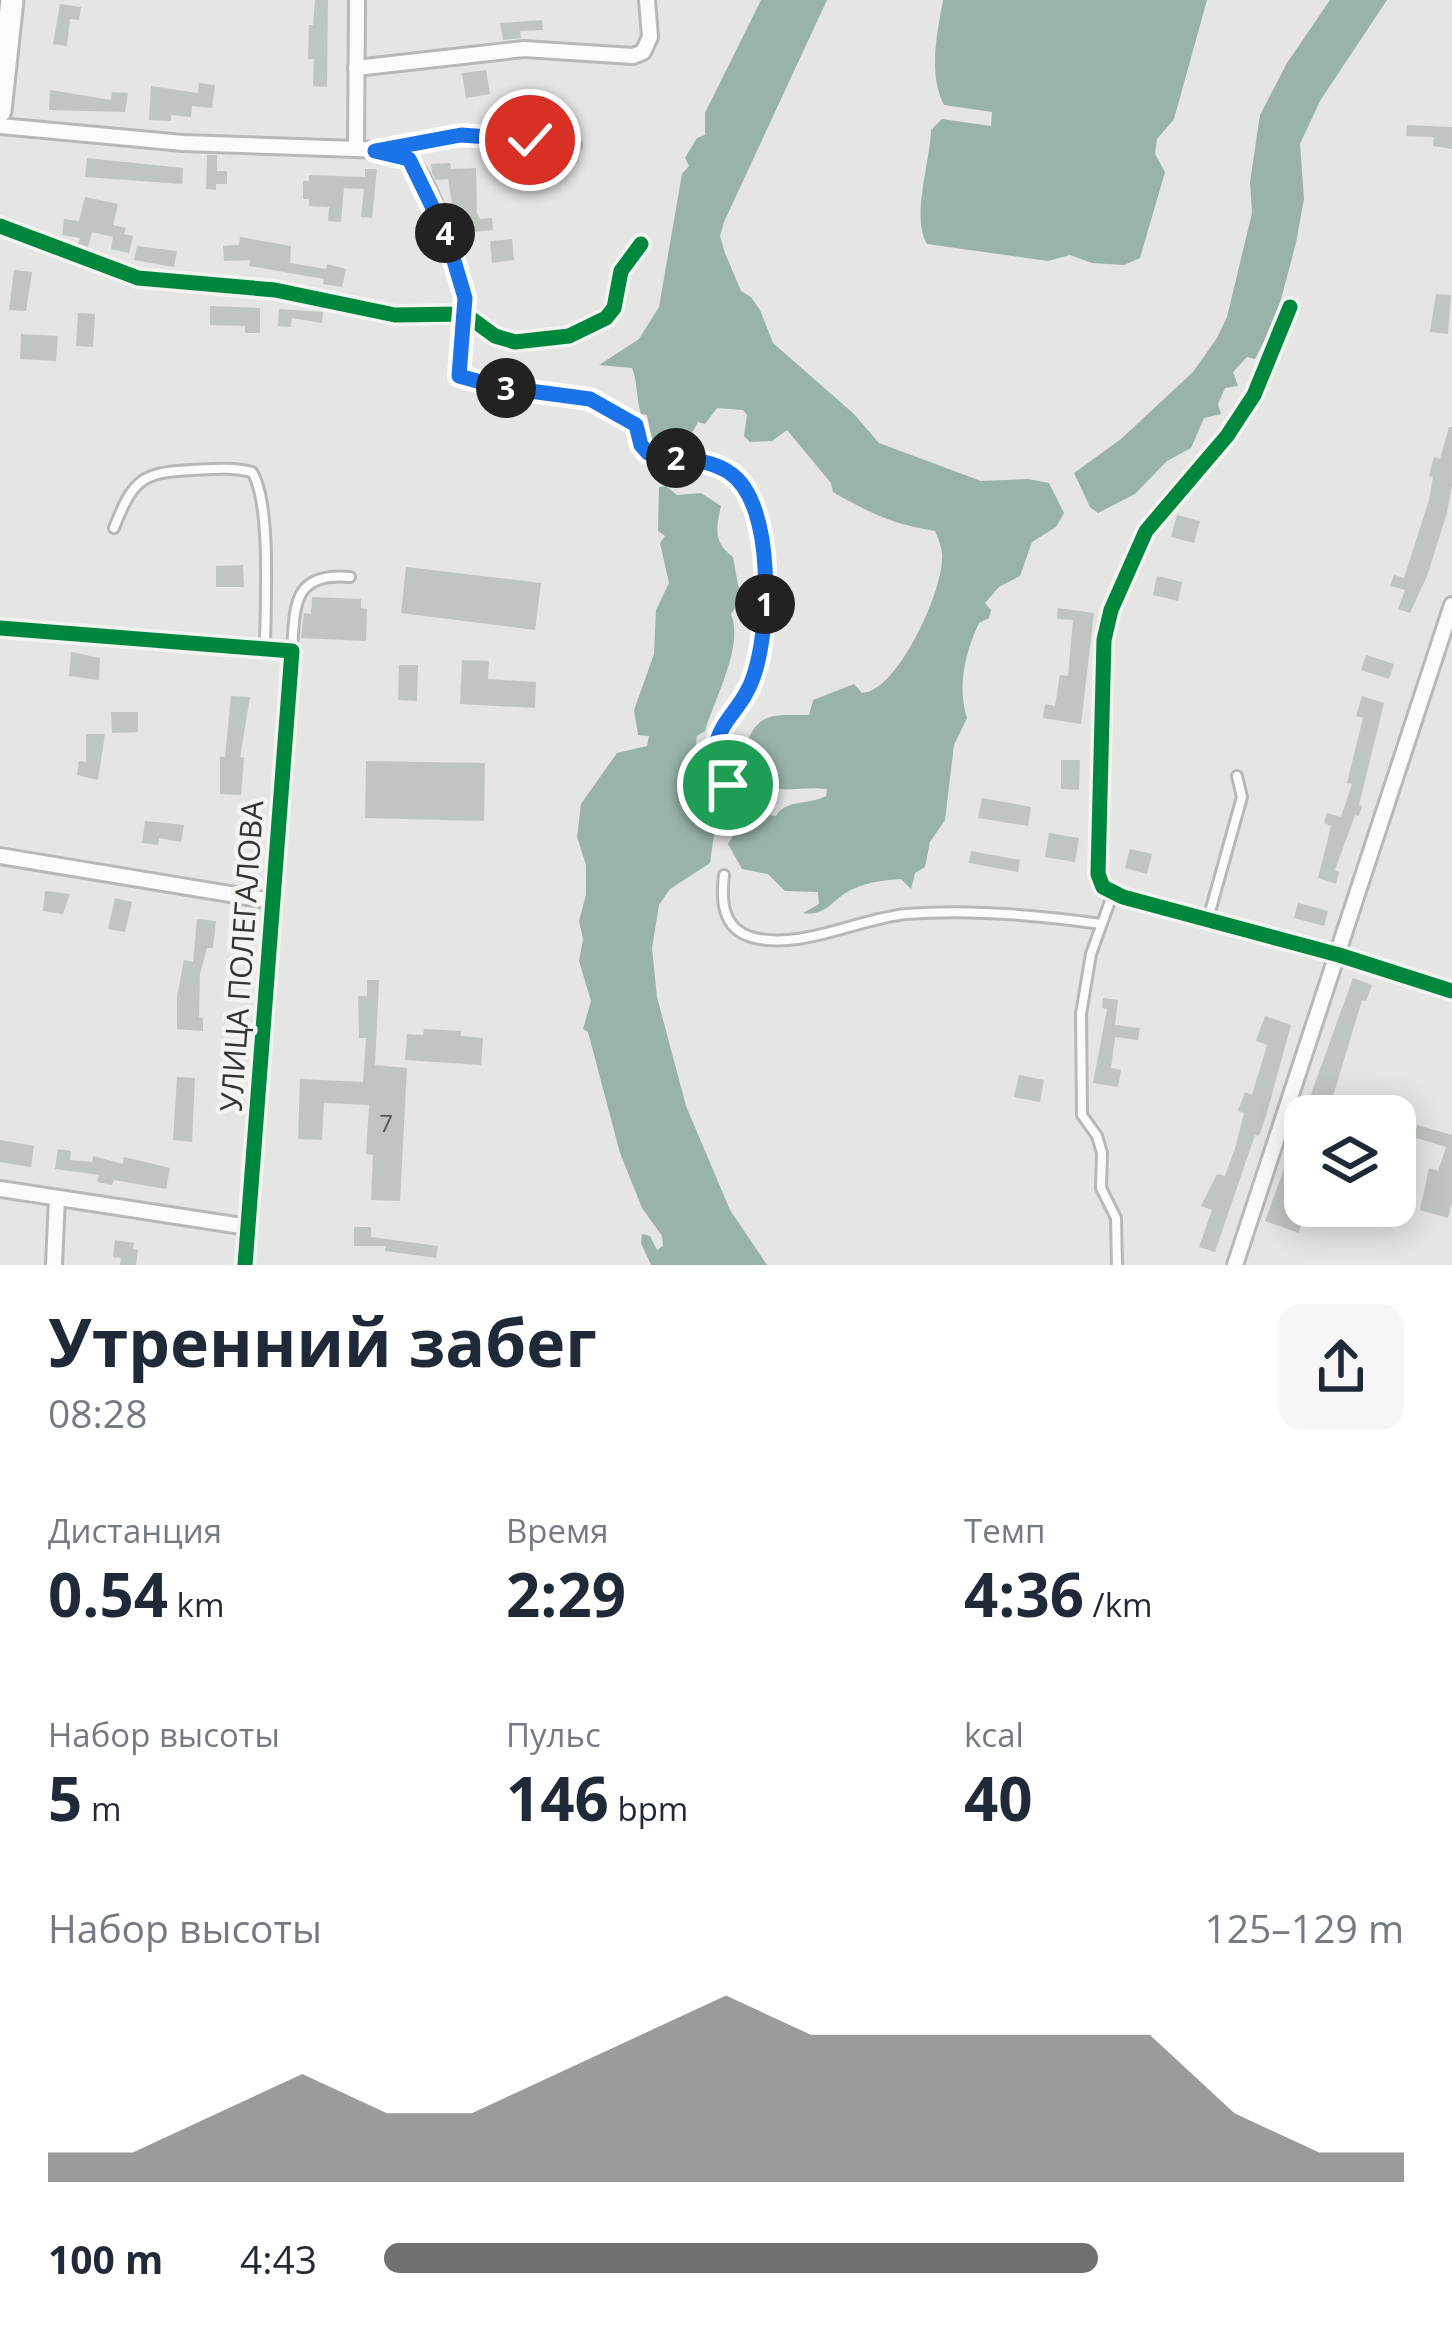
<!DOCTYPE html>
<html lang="ru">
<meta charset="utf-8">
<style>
:root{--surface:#fff;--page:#f6f6f7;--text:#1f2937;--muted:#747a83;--accent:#71716f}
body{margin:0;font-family:"Open Sans",sans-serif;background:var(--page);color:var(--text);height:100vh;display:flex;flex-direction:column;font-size:45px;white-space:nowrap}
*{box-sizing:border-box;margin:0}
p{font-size:39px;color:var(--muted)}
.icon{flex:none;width:66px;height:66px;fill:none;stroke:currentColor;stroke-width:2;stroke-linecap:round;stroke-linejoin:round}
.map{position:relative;height:1265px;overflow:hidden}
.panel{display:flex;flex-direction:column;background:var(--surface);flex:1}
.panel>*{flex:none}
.controls{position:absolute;left:1284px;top:1095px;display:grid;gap:24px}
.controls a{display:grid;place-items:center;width:132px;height:132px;border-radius:24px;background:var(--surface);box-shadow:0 6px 30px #0003;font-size:60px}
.pin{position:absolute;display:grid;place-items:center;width:102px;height:102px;color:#fff;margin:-51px;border:6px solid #fff;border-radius:50%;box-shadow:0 3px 12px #0007}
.km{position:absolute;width:60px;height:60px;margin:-30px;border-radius:50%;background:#222;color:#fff;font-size:33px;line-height:60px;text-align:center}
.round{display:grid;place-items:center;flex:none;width:126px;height:126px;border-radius:24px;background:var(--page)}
.headline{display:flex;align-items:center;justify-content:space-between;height:204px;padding:0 48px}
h1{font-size:66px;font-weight:700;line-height:90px}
.metrics{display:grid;grid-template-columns:repeat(3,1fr);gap:18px;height:204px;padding:12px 48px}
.metrics div{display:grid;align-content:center}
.metrics b{font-size:60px;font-weight:700}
.metrics small{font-size:33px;font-weight:400}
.metrics p{font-size:33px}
.chart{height:336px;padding:24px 48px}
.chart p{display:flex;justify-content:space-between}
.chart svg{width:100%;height:216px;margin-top:12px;fill:var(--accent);opacity:.7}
ul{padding:0 48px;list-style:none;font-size:39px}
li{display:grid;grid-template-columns:192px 144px 1fr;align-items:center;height:90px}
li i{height:30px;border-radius:15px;background:var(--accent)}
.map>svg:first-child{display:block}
.water{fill:#99b3a9}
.building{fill:#c1c5bf}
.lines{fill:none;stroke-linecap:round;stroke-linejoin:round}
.lane-casing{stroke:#b8b8b7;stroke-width:14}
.street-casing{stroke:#b8b8b7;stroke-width:20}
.secondary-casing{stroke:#b8b8b7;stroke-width:27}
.lane{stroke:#fbfbfb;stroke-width:8}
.street{stroke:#fbfbfb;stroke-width:14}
.secondary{stroke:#fbfbfb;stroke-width:21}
.cycleway-casing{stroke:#f3f3f0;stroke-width:22}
.cycleway{stroke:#00873e;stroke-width:15}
.route-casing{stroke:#fff;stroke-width:24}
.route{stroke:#1a73e8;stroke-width:15}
.labels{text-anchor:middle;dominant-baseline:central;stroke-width:9;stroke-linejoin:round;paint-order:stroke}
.number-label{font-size:24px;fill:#565754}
.street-label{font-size:30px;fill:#323230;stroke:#f3f3f0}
</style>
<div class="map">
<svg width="1452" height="1265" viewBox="0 0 1452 1265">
<rect width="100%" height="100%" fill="#e5e5e4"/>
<!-- water -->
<g class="water">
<path d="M761 0H827L724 222 720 236 725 253 741 291 751 297 760 310 773 343 854 414 879 443 981 481 1028 479 1049 483 1064 513 1056 527 1032 542 1020 576 999 587 985 603 991 610 989 618 979 623C965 653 957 686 967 718L954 745 945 820 930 842 925 867 915 873 911 889 901 879C885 880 868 882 853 889 832 898 828 917 803 913L819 904 818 892 785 891 768 874 742 869 728 844 747 813 776 816C785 799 810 805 826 796L827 789C789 785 779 800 745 771 742 758 744 752 748 740 760 709 782 716 809 715L813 700 854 684 862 693C897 692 942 593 942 559 943 550 939 540 935 531 893 524 871 514 833 492L831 483 787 430 772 441 750 442 744 436 747 415 743 410 717 408 705 424 698 422 682 451 653 447 647 415 641 414C636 398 638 383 632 368L599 365 639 339 659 307 682 174 689 166 685 158 697 138 705 135V113Z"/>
<path d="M943 0H1207L1174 119 1157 139 1155 154 1165 172 1140 258 1124 265 1092 263 1070 255 1048 261 927 244C911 217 930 163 931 130L942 119 991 126 992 112 944 105C928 74 937 34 943 0Z"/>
<path d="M1330 0H1387L1320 101 1300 144 1304 199 1296 243 1276 318 1255 359 1247 357 1233 372 1238 386 1225 388 1218 404 1221 414 1204 418 1191 448 1167 461 1135 494 1098 513 1090 507 1074 473 1121 439 1193 372 1217 338 1227 317 1252 213 1250 182 1260 115 1287 63Z"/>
<path d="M666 486 677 495 701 493 721 506C716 528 713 542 733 557L738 585 744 595 731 614C744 646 715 697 705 731L697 736 692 772 679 800 714 834 710 863 670 889 659 905 652 948 657 997 686 1106 730 1210 767 1265H651L641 1243 642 1234 650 1236 657 1250 663 1246 662 1236 642 1208 620 1153 588 1032 583 1029 591 1001 579 961 583 939 579 921 586 895V865L577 837 581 804 617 753 647 746 649 736 638 735 634 710 654 654 656 610 669 583 660 543 665 536 658 531 659 487Z"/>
</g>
<!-- building -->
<g class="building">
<path d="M315 0H328L327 87 313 86 314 59H308L309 25H313Z"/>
<path d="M60 4 81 7 79 20 70 19 67 46 53 44Z"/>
<path d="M542 20 543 30 520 31 521 38 503 40 500 23Z"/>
<path d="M486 70 490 94 466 98 462 73Z"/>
<path d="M199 83 215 85 212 108 192 106 191 117 171 115V121L149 120 151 86 198 93Z"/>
<path d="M50 90 111 100 112 92 128 93 125 112 49 110Z"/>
<path d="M1407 125 1452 127V149L1433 146 1434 137 1406 136Z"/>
<path d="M207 155H217V171H227V184H216V190L206 189Z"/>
<path d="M87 158 183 168 182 184 85 177Z"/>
<path d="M450 163 451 169 476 168 477 213 480 219 492 218 493 230 463 233V228H456L448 179 436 180 432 173 431 164Z"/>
<path d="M365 169H377L372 218 361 217 364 189 344 188 341 222 328 221 329 207 309 206V199H303V181H309V175L365 177Z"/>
<path d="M85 197 118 204 113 225 126 228 124 234 133 236 129 253 111 249 113 237 92 232 88 247 78 244 80 238 62 235 64 219 79 221Z"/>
<path d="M240 237 291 246 290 263 326 269 327 264 346 269 342 287 323 284 324 279 249 266 250 260 224 261 223 246 239 245Z"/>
<path d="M512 239 514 260 492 263 490 241Z"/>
<path d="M137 246 177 251 174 267 134 260Z"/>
<path d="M14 270 32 272 26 311 9 310Z"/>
<path d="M1436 294 1451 295 1448 334 1430 332Z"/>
<path d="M210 306 260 308V333H245V326L210 325Z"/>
<path d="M279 309 323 312 322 323 292 318 291 327 278 326Z"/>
<path d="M78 313 95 314 93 347 76 346Z"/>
<path d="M21 334 58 336 56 361 20 359Z"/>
<path d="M1449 427H1452V485L1447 513 1427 576 1410 613 1398 609 1405 590 1390 586 1394 575 1404 578 1429 500 1433 477 1429 476 1434 457 1440 459Z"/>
<path d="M1177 515 1200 521 1194 543 1171 537Z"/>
<path d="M243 565 244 587H216V566Z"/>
<path d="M406 567 541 583 535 630 401 613Z"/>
<path d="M1157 576 1182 582 1178 601 1153 595Z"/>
<path d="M312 597 361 599V608L367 609 366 641 301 638 304 613 311 614Z"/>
<path d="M1058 608 1094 613 1081 724 1043 718 1045 704 1055 706 1060 675 1068 676 1073 620 1057 619Z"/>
<path d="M71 652 100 658 99 680 69 676Z"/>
<path d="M1366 655 1394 664 1389 679 1361 670Z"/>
<path d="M462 660 489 661 488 679 536 682 535 708 460 704Z"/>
<path d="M399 665H418L417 701 398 700Z"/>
<path d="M231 696 250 697 240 757 244 758 241 795 220 794V756L225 757Z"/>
<path d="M1362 696 1384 703 1359 805 1362 806 1359 816 1355 815 1335 870 1339 872 1336 884 1318 878 1331 826 1324 823 1327 813 1341 817 1352 784 1347 783 1363 718 1356 716Z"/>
<path d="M111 712H138V732L112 733Z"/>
<path d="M86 734H105L98 780 77 775 79 761 86 762Z"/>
<path d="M1061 760H1080L1079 790 1061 789Z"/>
<path d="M366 761 485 763 484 821 365 818Z"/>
<path d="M982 798 1031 807 1028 826 978 818Z"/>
<path d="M145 821 184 825 181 842 159 838 158 845 142 843Z"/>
<path d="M1049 833 1079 838 1075 862 1045 857Z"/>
<path d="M1130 849 1152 854 1147 874 1125 868Z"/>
<path d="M971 851 1020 860 1018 872 969 863Z"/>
<path d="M45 891 70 894 63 914 43 911Z"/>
<path d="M115 898 132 902 125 932 108 929Z"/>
<path d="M1298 903 1328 911 1324 926 1294 918Z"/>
<path d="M197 919 216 921 213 948H207L200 974 199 1017 203 1018V1031L177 1029V997L184 960 193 962Z"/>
<path d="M1353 978 1372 985 1366 1001 1362 1000 1327 1116H1321L1305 1111Z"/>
<path d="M367 980H379L375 1065 407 1068 400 1201 371 1200 373 1155 366 1154 369 1105 324 1103 322 1140 298 1139 300 1079 363 1082 366 1038H359L358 996H367Z"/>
<path d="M1103 998 1118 1000 1115 1025 1140 1028 1138 1040 1115 1037 1111 1068 1121 1070 1118 1087 1093 1083 1107 1009 1102 1008Z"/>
<path d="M1265 1016 1291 1025 1266 1116 1259 1136 1255 1135 1215 1252 1199 1247 1212 1210 1201 1206 1217 1174 1225 1176 1236 1145 1244 1113 1238 1111 1245 1092 1252 1095 1267 1045 1256 1041Z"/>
<path d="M424 1029 461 1031V1036L483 1038 481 1065 405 1060 407 1034 423 1035Z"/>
<path d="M1019 1075 1044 1080 1040 1102 1014 1097Z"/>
<path d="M177 1077 195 1078 192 1142 173 1140Z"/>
<path d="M1417 1125 1452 1135V1203L1448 1218 1420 1210 1429 1168 1438 1171 1446 1147 1414 1137Z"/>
<path d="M0 1140 34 1146 31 1167 0 1162Z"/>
<path d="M58 1149 71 1151 70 1160 92 1162 93 1156 123 1164 124 1157 170 1168 166 1189 114 1180 112 1185 97 1182 99 1175 55 1169Z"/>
<path d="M1291 1150 1305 1154 1290 1218 1302 1223 1299 1233 1265 1221Z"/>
<path d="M354 1227H371V1237L438 1246 436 1258 385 1251 386 1246H354Z"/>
<path d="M115 1240 134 1243 133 1249 138 1250 136 1265H120L121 1258 113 1257Z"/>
</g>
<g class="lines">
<defs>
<g id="lane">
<path d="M388 148C422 141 456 133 491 135 521 136 547 146 576 145"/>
<path d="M465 316 459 376 499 387 590 399 636 425 641 445 648 453C673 458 708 458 729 472 777 504 770 635 752 683 743 706 719 718 716 745 714 768 734 784 733 805"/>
<path d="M114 528C133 480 141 472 193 470 213 469 232 467 252 472 272 504 265 608 265 650"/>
<path d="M292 651C295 606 292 572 350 577"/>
<path d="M724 875C721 900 722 928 751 937 799 951 857 919 906 914 970 909 1038 915 1101 924"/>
<path d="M1113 893 1091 954 1081 1014 1082 1115 1097 1136 1102 1153 1101 1188 1116 1218 1117 1265"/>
<path d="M1208 919 1242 797 1237 776"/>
</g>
<g id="street">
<path d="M357 0 356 149C374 150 398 149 411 162 432 183 466 285 465 314"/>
<path d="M356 68 524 49 633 56 643 52 650 37 647 0"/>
<path d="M0 126 183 143 356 149"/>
<path d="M0 226 138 278 275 290 395 315 465 314 495 336 515 342 569 336 606 318 614 308 621 271 641 244"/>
<path d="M1290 307 1254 395 1227 436 1146 531 1111 610 1104 640 1098 874 1103 887 1123 897 1339 955 1452 991"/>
<path d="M0 628 292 651 245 1265"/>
<path d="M0 856 272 901"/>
<path d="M0 1189 248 1227"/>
<path d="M54 1265 57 1198"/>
<path d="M1235 1265 1452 605"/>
</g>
<path id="secondary" d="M0 111 12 0"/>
</defs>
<!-- lane casing -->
<use href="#lane" class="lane-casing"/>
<!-- street casing -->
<use href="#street" class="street-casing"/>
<!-- secondary casing -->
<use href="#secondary" class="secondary-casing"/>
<!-- lane -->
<use href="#lane" class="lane"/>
<!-- street -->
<use href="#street" class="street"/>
<!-- secondary -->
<use href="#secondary" class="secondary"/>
<defs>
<g id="cycleway">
<path d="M0 226 138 278 275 290 395 315 465 314 495 336 515 342 569 336 606 318 614 308 621 271 641 244"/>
<path d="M1290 307 1254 395 1227 436 1146 531 1111 610 1104 640 1098 874 1103 887 1123 897 1339 955 1452 991"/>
<path d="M0 628 292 651 245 1265"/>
</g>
</defs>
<!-- cycleway casing -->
<use href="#cycleway" class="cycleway-casing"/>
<!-- cycleway -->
<use href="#cycleway" class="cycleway"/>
</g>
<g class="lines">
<defs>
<path id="route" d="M530 140 461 135 375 151 409 159 447 237 465 298 459 376 499 387 590 399 636 425 641 445 648 453C673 458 709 458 730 473 776 504 770 631 753 678 739 720 695 732 728 785"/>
</defs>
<!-- route casing -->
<use href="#route" class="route-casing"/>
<!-- route -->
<use href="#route" class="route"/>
</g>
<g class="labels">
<!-- number labels -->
<g class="number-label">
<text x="386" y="1122">7</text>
</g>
<!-- street labels -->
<g class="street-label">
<text transform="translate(241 956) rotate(-86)">УЛИЦА ПОЛЕГАЛОВА</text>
</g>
</g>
</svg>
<div class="controls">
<a><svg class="icon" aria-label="layers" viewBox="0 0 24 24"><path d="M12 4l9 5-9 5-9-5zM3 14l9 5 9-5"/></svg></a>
</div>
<div class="pin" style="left:728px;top:785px;background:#1e9e55"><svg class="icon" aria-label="arrive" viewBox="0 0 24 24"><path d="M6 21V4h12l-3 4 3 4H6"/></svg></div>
<div class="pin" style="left:530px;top:140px;background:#d93025"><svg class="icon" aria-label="check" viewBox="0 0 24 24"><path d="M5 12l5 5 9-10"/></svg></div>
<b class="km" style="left:765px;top:604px">1</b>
<b class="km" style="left:676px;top:458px">2</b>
<b class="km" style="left:506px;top:388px">3</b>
<b class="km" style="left:445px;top:233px">4</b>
</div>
<section class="panel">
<div class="headline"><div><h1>Утренний забег</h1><p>08:28</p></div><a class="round"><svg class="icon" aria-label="share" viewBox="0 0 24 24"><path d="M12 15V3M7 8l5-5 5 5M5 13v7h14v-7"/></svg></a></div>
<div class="metrics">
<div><p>Дистанция</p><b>0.54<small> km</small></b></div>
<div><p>Время</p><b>2:29</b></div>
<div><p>Темп</p><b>4:36<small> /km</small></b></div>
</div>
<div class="metrics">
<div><p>Набор высоты</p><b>5<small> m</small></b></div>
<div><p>Пульс</p><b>146<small> bpm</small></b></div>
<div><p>kcal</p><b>40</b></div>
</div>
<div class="chart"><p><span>Набор высоты</span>125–129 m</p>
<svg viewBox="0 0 160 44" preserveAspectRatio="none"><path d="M0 44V38L10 38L20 30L30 22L40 30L50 30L60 22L70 14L80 6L90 14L100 14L110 14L120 14L130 14L140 30L150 38L160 38V44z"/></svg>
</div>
<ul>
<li><b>100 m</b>4:43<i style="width:70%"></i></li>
</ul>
</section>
